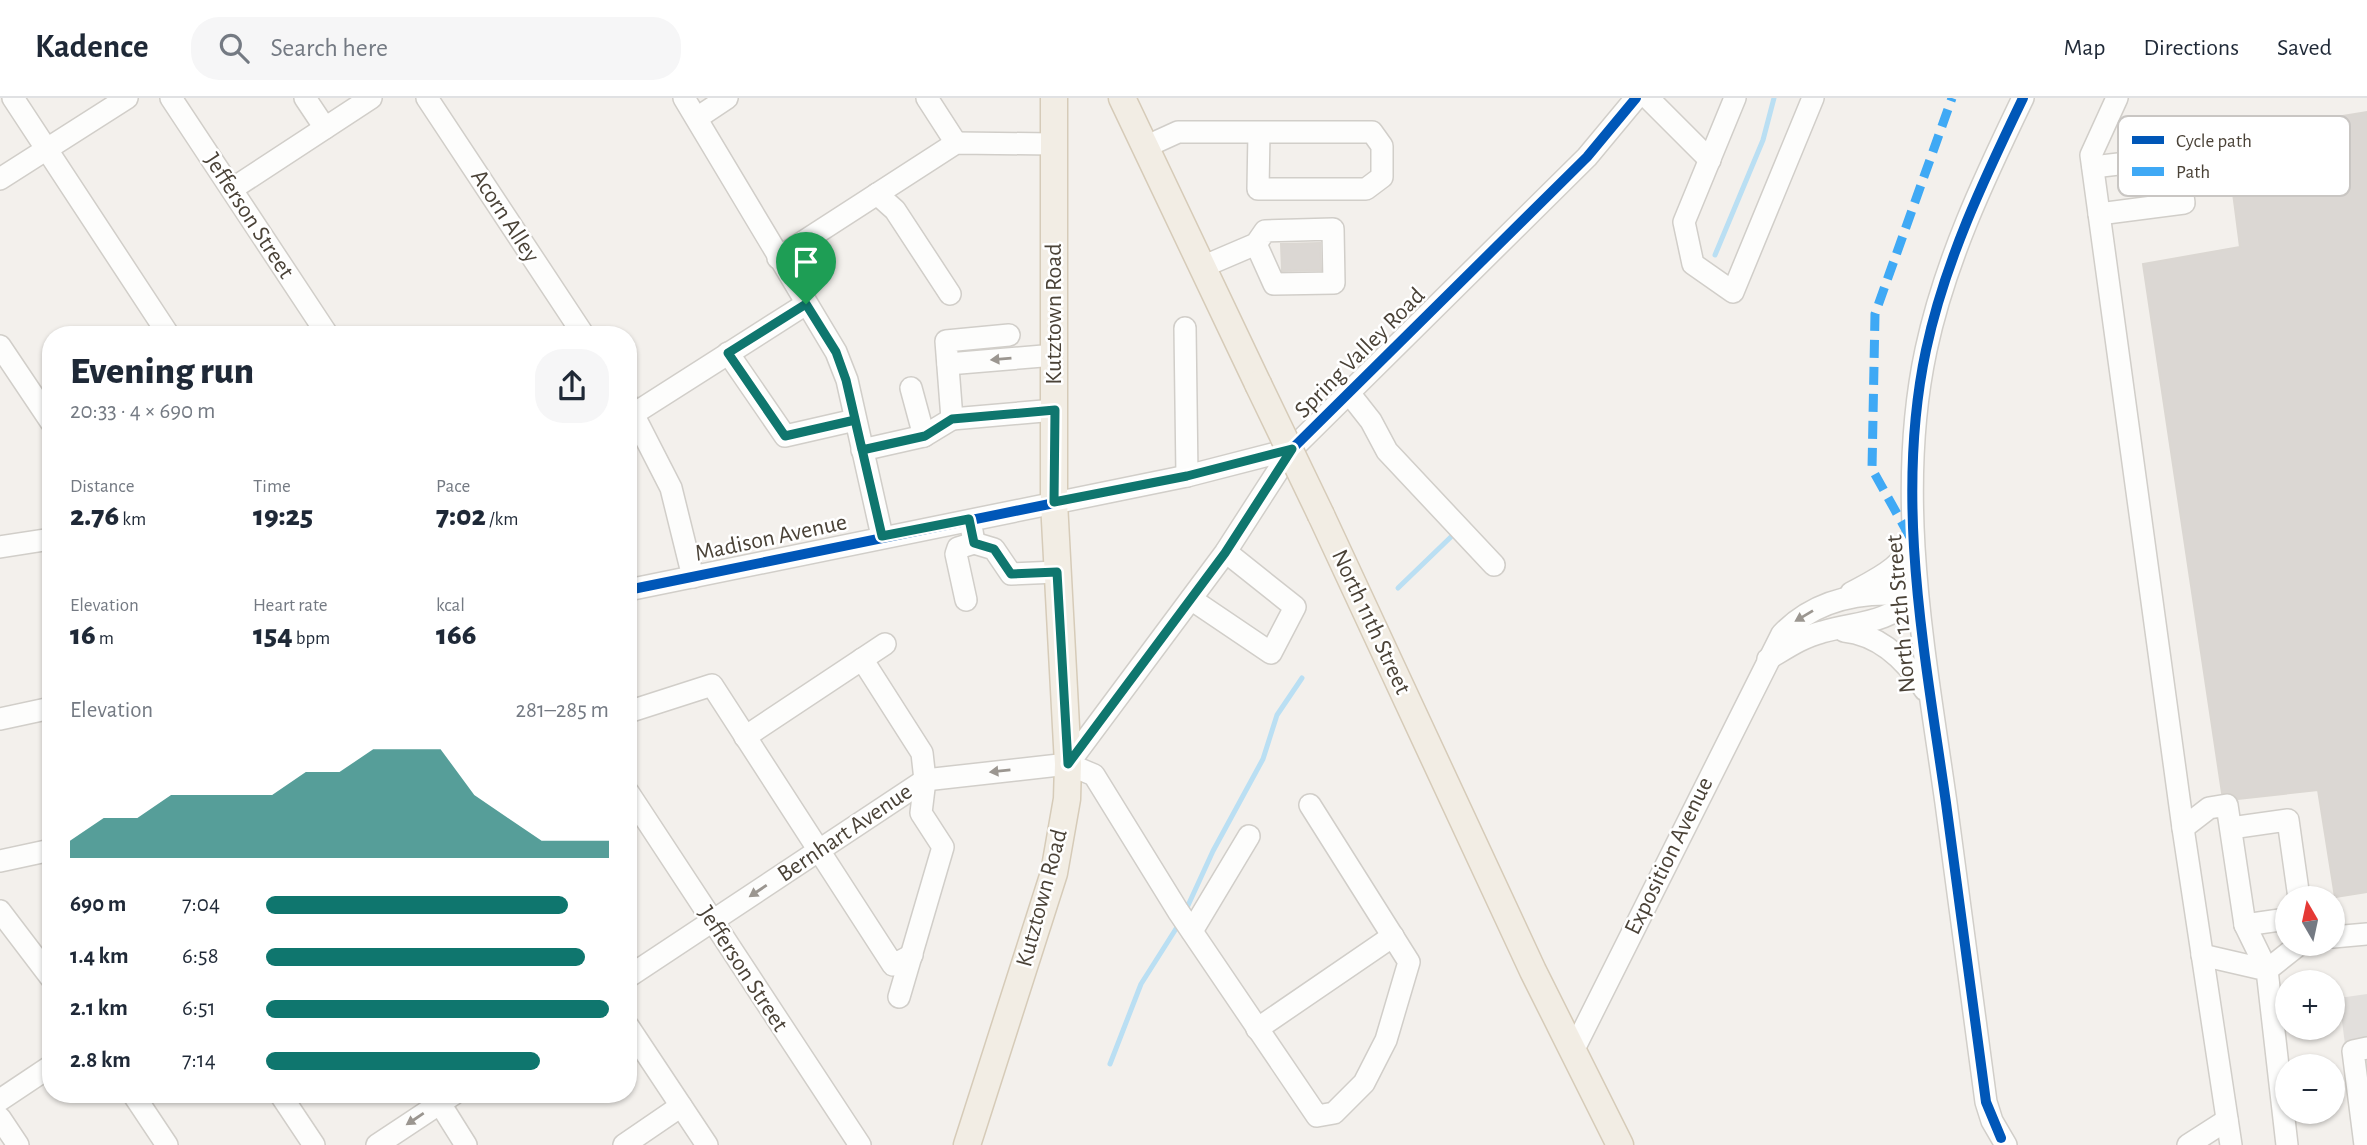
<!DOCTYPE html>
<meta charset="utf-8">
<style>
:root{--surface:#fff;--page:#f6f6f7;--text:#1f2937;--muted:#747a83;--line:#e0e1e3;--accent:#0f766e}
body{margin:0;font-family:"Alegreya Sans",sans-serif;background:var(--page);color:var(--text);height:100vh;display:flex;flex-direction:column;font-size:26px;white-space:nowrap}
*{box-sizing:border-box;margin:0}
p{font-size:23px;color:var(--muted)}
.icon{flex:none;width:38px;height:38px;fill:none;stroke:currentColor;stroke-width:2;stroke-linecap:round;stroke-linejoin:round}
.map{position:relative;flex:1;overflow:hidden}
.details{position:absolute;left:42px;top:228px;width:595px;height:777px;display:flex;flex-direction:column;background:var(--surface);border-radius:28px;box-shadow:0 2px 5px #0004}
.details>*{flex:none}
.needle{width:46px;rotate:351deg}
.fabs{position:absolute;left:2275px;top:788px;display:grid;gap:14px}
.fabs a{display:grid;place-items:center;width:70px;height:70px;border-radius:50%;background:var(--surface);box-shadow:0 2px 5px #0004;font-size:35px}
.pin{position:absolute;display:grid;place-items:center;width:60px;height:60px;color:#fff;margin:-72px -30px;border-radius:50% 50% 50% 0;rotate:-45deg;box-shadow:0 0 7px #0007}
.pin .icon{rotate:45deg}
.round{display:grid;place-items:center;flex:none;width:74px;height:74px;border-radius:28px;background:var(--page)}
.headline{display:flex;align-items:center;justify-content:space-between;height:119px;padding:0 28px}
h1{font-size:38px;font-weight:800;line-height:52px}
.metrics{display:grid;grid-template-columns:repeat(3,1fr);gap:10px;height:119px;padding:7px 28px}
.metrics div{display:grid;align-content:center}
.metrics b{font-size:30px;font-weight:800}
.metrics small{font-size:19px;font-weight:400}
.metrics p{font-size:19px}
.chart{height:196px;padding:14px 28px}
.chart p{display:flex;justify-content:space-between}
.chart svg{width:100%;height:126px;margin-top:7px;fill:var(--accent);opacity:.7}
ul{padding:0 28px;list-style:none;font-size:23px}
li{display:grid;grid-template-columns:112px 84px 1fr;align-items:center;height:52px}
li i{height:18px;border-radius:9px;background:var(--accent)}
header{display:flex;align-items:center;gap:42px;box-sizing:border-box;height:98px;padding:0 35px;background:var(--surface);border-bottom:2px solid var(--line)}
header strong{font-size:33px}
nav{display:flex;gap:38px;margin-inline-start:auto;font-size:24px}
.search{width:490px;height:63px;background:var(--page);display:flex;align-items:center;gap:18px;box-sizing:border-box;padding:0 24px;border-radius:28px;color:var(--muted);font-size:26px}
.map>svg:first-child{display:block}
.parking{fill:#e2dfdc}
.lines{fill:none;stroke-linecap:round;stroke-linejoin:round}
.stream{stroke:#badff3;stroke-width:5}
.building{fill:#dbd7d3;stroke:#dbd7d2;stroke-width:2}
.minor-casing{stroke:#d1cec9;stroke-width:24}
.major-casing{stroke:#d6cbb8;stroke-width:29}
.minor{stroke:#fdfdfc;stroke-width:21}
.major{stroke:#f2ede4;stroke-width:26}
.major-bridge-casing{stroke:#d6cbb8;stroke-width:29;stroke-linecap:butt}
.major-bridge{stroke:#f2ede4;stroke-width:26}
.quiet{stroke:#3fa9f5;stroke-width:9;stroke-dasharray:18 9;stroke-linecap:butt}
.cycleway-casing{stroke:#fff;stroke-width:15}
.cycleway{stroke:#0057b8;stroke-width:10}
.oneway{fill:#9b9690}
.route-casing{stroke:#fff;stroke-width:14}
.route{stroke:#0f766e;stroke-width:9}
.labels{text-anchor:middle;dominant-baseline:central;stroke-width:5;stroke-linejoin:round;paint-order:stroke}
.street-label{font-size:24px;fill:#4a4237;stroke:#fff}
.key{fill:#fff;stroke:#c9c6c3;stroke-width:2}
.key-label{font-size:19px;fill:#4a4237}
</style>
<header>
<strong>Kadence</strong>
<div class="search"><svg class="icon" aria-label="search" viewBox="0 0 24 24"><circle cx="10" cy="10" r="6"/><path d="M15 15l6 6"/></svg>Search here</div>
<nav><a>Map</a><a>Directions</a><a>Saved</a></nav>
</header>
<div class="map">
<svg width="2367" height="1047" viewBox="0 0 2367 1047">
<rect width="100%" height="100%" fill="#f3f0ec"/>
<!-- parking -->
<path class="parking" d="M2367 896V1047H2358L2339 900Z"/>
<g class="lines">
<!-- stream -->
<g class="stream">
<path d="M1715 157 1763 42 1774 0"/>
<path d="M1398 490 1455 435"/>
<path d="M1185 814 1213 753 1263 661 1277 617 1302 580"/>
<path d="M1110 966 1141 886 1179 826"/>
</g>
</g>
<!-- building -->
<g class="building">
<path d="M2367 14V794L2335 799 2318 692 2238 701 2231 695H2222L2143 166 2240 149 2229 64 2340 44 2336 19Z"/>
<path d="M1320 145 1321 172 1282 173 1281 146Z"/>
</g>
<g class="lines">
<defs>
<g id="minor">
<path d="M13 0 168 236"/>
<path d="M171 0 327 236"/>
<path d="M305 0 325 30"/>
<path d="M427 0 583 236"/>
<path d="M684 0 836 254 847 282 882 438"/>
<path d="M927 0 956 45"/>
<path d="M1648 0 1710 62"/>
<path d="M1735 0 1684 124 1693 166 1733 194 1813 0"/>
<path d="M2117 0 2091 57 2183 730 2231 1047"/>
<path d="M697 20 727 0"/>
<path d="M1145 49 1178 34H1372L1382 48V79L1366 91H1258L1259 34"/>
<path d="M2093 69 2178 59 2184 105 2099 116"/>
<path d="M0 81 127 0"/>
<path d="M232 91 371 0"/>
<path d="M877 96 895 112 950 196"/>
<path d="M778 160 956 45 1053 46"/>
<path d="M1202 169 1256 146 1265 133 1333 131 1334 185 1274 186 1256 146"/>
<path d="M1185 230 1187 378"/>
<path d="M0 248 51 324"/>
<path d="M728 255 785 338 855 322"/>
<path d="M948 266 1055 257"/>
<path d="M911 290 924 338"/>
<path d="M1349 295 1371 323 1387 353 1494 467"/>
<path d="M628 306 671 390 693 479"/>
<path d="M635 315 806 206"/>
<path d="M952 321 1055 312"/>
<path d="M862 352 924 338 952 321 946 243 1009 237"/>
<path d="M974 445 994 451 1011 476 1057 474"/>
<path d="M0 449 51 441"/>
<path d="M628 492 1187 378 1292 351"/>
<path d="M1851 495C1873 483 1910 467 1913 438"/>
<path d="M1191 501 1271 555 1295 509 1226 454"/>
<path d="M966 502 956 456 958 450 974 445 972 433"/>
<path d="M1844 533C1881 537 1906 562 1925 592"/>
<path d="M862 561 922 655 925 682 921 715 943 749 899 899"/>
<path d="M1768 561C1785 551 1802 539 1822 534 1861 523 1883 527 1917 498"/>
<path d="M628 614 712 587 893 867 912 857"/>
<path d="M0 621 51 610"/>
<path d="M745 639 885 546"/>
<path d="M1068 666 1225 455 1292 351 1587 59 1636 0"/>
<path d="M628 694 860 1047"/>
<path d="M2183 730 2209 710 2227 707 2245 827 2287 821"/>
<path d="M2231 730 2288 722 2299 800"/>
<path d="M0 763 51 752"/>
<path d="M0 813 51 880"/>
<path d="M2245 827 2267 872 2301 845"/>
<path d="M1192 833 1249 738"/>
<path d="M2333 839 2367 836"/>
<path d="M2202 857 2267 872 2287 1047"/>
<path d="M628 879 925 682 1068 666 1094 677 1178 813 1317 1018 1334 1015 1364 985 1386 942 1409 864 1310 707"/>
<path d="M628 928 707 1047"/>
<path d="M1257 931 1393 838"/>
<path d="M1573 953 1782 536C1818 499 1868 492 1917 498"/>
<path d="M133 996 167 1047"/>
<path d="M280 996 314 1047"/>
<path d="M434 996 466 1047"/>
<path d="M0 1002 51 968"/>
<path d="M0 1020 18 1047"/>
<path d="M377 1047 454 996"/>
<path d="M624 1047 681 1008"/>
<path d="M2006 1047 1992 1023 1986 1004C1973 904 1960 804 1946 705 1925 556 1894 402 1926 252 1945 163 1984 81 2023 0"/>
<path d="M2188 1047 2227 1022"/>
<path d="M2365 1047 2353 953 2367 950"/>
</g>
<g id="major">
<path d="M1122 0 1258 286"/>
<path d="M1321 417 1533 873 1620 1047"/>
<path d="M967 1047 1054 775 1067 701 1068 666 1054 404V0"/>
</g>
</defs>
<!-- minor casing -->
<use href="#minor" class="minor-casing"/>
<!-- major casing -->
<use href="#major" class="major-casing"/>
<!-- minor -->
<use href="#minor" class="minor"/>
<!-- major -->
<use href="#major" class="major"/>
<defs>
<path id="major-bridge" d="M1258 286 1321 417"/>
</defs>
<!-- major-bridge casing -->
<use href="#major-bridge" class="major-bridge-casing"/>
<!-- major-bridge -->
<use href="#major-bridge" class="major-bridge"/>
<!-- quiet -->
<path class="quiet" d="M1910 439 1872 371 1875 216 1952 0"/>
<defs>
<g id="cycleway">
<path d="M628 492 1187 378 1292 351"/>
<path d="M1068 666 1225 455 1292 351 1587 59 1636 0"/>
<path d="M2001 1040 1986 1004C1973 904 1960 804 1946 705 1925 556 1894 402 1926 252 1945 163 1984 81 2023 0"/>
</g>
</defs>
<!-- cycleway casing -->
<use href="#cycleway" class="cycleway-casing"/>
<!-- cycleway -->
<use href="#cycleway" class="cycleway"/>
</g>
<!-- one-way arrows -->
<defs><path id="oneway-solid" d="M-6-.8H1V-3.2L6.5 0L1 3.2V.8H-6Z" transform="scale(1.75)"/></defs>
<g class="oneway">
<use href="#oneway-solid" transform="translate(1001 261) rotate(175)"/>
<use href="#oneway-solid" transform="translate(1804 518) rotate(149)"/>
<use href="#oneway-solid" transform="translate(1000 673) rotate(174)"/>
<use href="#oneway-solid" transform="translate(758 793) rotate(146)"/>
<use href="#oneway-solid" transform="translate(415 1021) rotate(146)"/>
</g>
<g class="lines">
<defs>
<path id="route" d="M806 206 836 254 846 282 882 438 969 421 974 445 994 451 1011 476 1057 474 1068 666 1225 455 1292 351 1187 378 1054 404 1055 312 952 321 925 338 862 352 855 322 785 338 728 255 806 206"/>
</defs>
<!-- route casing -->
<use href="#route" class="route-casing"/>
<!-- route -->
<use href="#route" class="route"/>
</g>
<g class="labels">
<!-- street labels -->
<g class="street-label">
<text transform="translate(249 118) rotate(57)">Jefferson Street</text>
<text transform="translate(505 118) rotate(57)">Acorn Alley</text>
<text transform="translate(1054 216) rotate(-90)">Kutztown Road</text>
<text transform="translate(1360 255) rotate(-45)">Spring Valley Road</text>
<text transform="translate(771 440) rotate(-12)">Madison Avenue</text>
<text transform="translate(1901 516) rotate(-95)">North 12th Street</text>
<text transform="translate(1371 524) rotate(65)">North 11th Street</text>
<text transform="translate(845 735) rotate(-34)">Bernhart Avenue</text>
<text transform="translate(1669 758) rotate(-64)">Exposition Avenue</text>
<text transform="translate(1042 800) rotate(-75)">Kutztown Road</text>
<text transform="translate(743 871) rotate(57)">Jefferson Street</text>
</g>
</g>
<!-- legend -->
<rect x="2118" y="18" width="232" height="80" rx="10" class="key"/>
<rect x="2132" y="38" width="32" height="8" fill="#0057b8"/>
<rect x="2132" y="69" width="32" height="9" fill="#3fa9f5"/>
<g class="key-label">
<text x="2176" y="49">Cycle path</text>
<text x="2176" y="80">Path</text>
</g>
</svg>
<div class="fabs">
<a><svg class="needle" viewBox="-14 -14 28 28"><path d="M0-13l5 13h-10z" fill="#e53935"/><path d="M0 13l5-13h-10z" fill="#747a83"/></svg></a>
<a>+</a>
<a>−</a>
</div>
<div class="pin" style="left:806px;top:206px;background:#1e9e55"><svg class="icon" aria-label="arrive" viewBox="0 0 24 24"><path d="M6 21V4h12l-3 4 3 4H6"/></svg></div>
<section class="details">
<div class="headline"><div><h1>Evening run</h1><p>20:33 · 4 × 690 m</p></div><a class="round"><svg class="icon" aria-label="share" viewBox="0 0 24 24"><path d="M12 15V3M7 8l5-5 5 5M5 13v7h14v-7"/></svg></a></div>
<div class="metrics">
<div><p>Distance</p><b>2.76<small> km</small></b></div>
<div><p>Time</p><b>19:25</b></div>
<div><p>Pace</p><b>7:02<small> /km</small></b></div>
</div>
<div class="metrics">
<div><p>Elevation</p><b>16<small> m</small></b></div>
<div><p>Heart rate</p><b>154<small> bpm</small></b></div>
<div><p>kcal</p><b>166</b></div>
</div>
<div class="chart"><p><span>Elevation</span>281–285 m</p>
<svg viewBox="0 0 160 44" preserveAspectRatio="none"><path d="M0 44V38L10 30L20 30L30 22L40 22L50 22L60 22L70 14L80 14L90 6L100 6L110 6L120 22L130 30L140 38L150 38L160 38V44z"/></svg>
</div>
<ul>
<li><b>690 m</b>7:04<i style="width:88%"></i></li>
<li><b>1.4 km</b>6:58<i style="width:93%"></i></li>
<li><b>2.1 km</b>6:51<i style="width:100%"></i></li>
<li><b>2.8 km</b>7:14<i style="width:80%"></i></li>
</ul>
</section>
</div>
